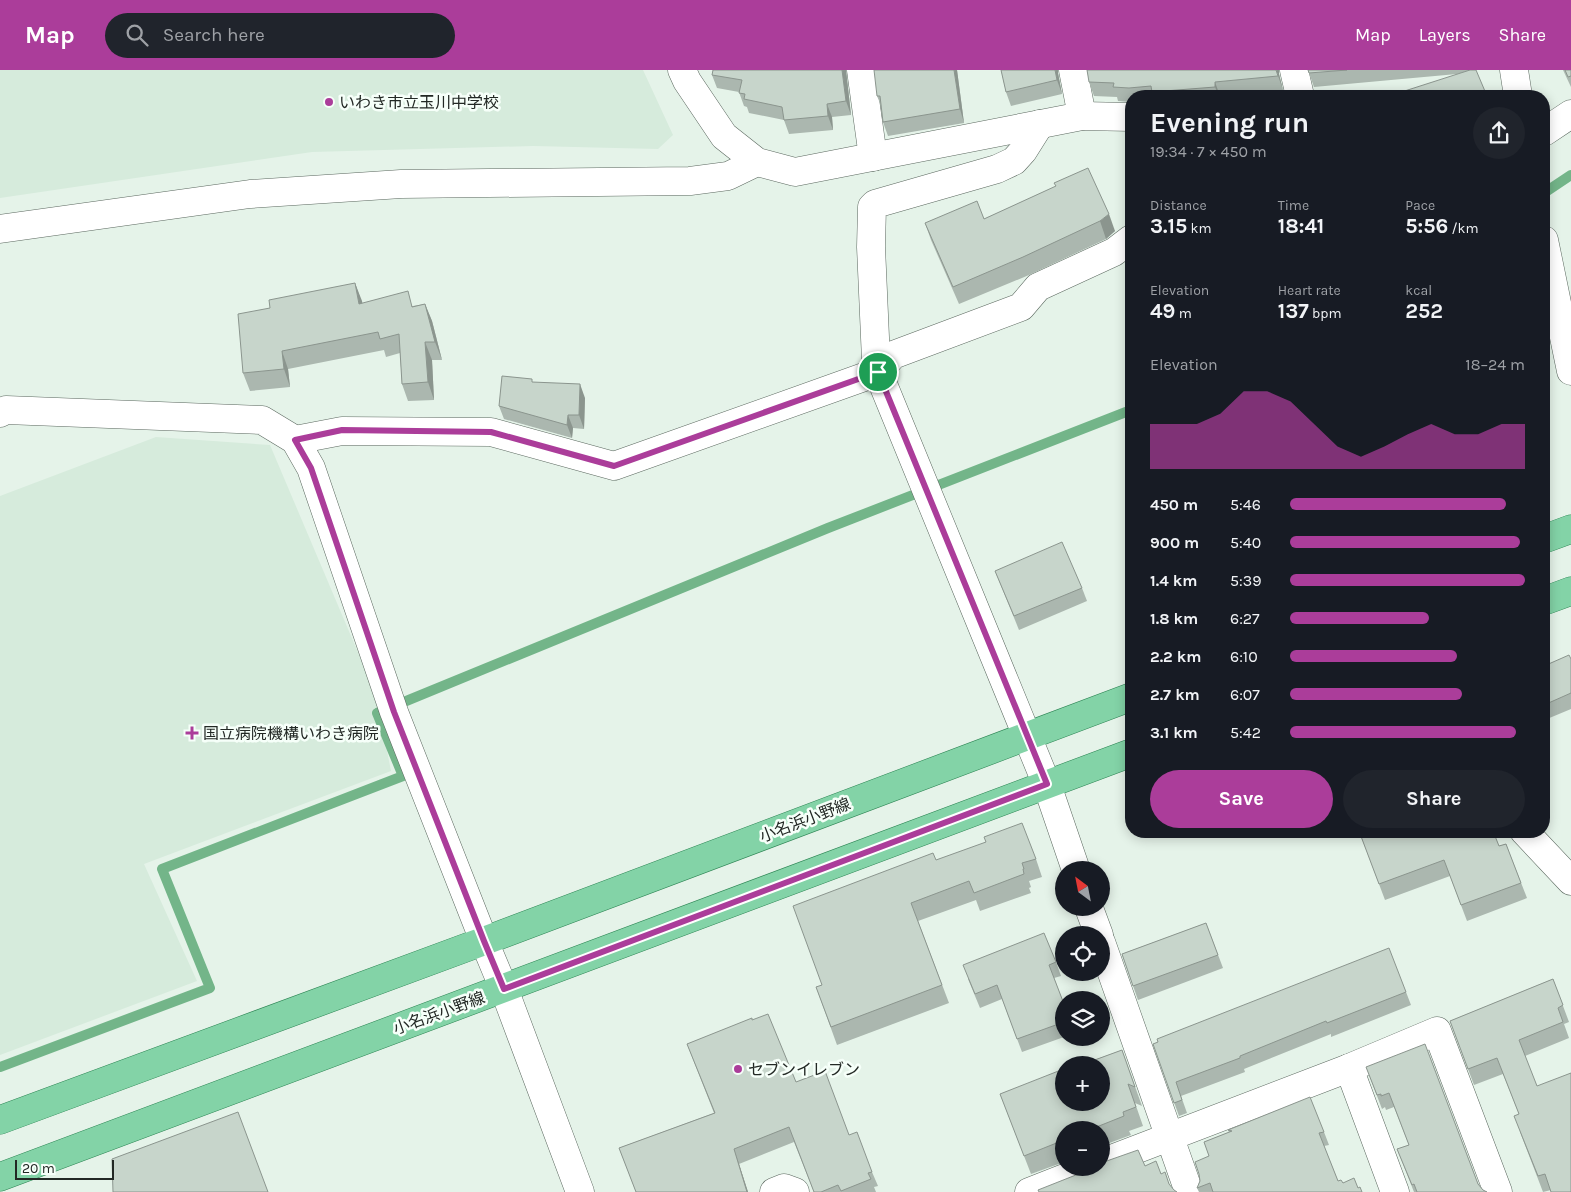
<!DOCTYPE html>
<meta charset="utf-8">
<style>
:root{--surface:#171b24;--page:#20242c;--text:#f1f3f6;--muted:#9ea1a6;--accent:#ab3d9a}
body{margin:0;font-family:Karla,"Noto Sans JP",sans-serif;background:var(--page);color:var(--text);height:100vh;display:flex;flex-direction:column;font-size:19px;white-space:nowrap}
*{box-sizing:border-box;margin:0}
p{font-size:16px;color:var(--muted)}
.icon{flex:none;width:28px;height:28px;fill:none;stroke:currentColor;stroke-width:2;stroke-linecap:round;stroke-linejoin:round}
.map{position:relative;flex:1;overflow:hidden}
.drawer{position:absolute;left:1125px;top:20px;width:425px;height:748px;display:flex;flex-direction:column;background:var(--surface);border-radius:20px;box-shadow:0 2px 12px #0003}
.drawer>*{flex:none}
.needle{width:32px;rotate:328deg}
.tools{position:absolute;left:1055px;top:791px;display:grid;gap:10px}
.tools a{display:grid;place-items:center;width:55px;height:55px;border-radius:50%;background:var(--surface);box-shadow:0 2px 12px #0003;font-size:25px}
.scale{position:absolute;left:15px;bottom:12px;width:99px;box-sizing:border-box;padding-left:5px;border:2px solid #222824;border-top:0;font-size:14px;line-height:18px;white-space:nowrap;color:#222824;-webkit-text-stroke:4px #f6fff9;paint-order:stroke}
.pin{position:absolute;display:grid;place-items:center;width:42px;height:42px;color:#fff;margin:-21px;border:2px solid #fff;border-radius:50%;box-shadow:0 1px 5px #0007}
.round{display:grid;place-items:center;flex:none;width:52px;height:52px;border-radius:26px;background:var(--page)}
.headline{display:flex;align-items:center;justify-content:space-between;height:85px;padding:0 25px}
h1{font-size:28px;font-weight:700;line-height:38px}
.figures{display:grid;grid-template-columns:repeat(3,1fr);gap:8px;height:85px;padding:5px 25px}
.figures div{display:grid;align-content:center}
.figures b{font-size:21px;font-weight:700}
.figures small{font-size:14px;font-weight:400}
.figures p{font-size:14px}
.chart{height:140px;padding:10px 25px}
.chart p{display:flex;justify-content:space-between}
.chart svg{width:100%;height:90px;margin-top:5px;fill:var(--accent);opacity:.7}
.cta{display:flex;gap:10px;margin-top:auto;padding:10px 25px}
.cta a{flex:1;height:58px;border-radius:30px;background:var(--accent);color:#fff;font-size:20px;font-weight:700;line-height:58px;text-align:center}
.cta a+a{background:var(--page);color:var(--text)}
ul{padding:0 25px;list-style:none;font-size:16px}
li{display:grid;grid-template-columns:80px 60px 1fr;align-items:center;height:38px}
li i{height:12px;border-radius:6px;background:var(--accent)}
header{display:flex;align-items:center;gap:30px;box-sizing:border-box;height:70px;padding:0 25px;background:var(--accent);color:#fff}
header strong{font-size:24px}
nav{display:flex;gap:28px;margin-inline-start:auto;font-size:18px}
.search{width:350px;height:45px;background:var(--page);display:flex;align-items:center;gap:12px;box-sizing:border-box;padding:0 18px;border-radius:28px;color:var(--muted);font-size:19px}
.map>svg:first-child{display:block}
.built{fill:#d6ebdc}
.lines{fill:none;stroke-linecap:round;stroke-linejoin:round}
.stream{stroke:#73b589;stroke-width:10}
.minor-casing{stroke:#5b685f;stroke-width:29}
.major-casing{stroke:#2c8453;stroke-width:29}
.minor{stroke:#fff;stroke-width:28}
.major{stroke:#83d3a7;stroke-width:28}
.wall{fill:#abb7af}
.shaded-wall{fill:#8b958e}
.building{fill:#c7d5cb;stroke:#8b958e}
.route-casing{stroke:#fff;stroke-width:10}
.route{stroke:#ab3d9a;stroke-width:6}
.poi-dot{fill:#ab3d9a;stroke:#f6fff9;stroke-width:2}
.labels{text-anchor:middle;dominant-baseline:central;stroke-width:5;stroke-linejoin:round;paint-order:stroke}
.poi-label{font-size:16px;fill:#222824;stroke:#f6fff9;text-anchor:start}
.street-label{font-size:16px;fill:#222824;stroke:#f6fff9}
</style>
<header>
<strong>Map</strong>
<div class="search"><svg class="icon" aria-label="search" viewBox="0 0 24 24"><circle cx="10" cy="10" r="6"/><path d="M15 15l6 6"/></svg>Search here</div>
<nav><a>Map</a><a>Layers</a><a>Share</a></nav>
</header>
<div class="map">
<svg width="1571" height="1122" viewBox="0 0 1571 1122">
<rect width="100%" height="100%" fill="#e5f3e9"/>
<!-- built -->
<g class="built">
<path d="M0 0H643L673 65 658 79 533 76 312 82 0 128Z"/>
<path d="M156 367 270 375 376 625 391 701 144 794 197 911 0 985V426Z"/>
</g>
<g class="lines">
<!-- stream -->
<g class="stream">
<path d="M1544 123 1571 105"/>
<path d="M0 997 210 918 162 799 403 706 377 643 828 458 1131 340"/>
</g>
<defs>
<g id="minor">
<path d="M682 0 687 11 724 66 757 92 795 102 1082 46 1131 47"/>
<path d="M861 0 873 87"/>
<path d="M1073 0 1082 46"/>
<path d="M1294 0 1300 26"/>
<path d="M1514 0 1518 26"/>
<path d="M1544 62 1571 44"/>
<path d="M0 159 250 124 401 114 690 111 728 106 757 92"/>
<path d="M1544 170 1571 301"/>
<path d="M878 302 876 290 871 177 872 137 875 134 997 99 1014 91 1023 81 1040 54"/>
<path d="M878 302 893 285 1021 237 1038 217 1114 182 1131 169"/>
<path d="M0 343 6 340 262 350 295 370 311 398 394 642 484 871 504 919 580 1122"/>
<path d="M295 370 342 361 491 362 614 396 878 302 1047 715 1076 800"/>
<path d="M1524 761 1571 811"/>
<path d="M1089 838 1099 865"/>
<path d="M1101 872 1189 1122"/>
<path d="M1349 998 1395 1122"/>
<path d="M1101 1093 1349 998 1437 961 1498 1122"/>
<path d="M774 1122 784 1118 795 1122"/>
<path d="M1029 1122 1090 1098"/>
</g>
<g id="major">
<path d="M1544 469 1571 459"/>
<path d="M1544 531 1571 521"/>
<path d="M0 1050 484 871 1131 627"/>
<path d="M0 1107 1131 683"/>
</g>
</defs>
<!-- minor casing -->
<use href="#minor" class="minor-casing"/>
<!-- major casing -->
<use href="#major" class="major-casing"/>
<!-- minor -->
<use href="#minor" class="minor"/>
<!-- major -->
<use href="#major" class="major"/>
</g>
<!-- wall -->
<g class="wall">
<path d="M713 0H846L851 45 832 47 833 60 789 64 784 50 749 43 747 37 744 36 739 22 717 18 712 5Z"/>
<path d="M957 0 964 53 888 66 883 52 882 38 877 26Z"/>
<path d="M1001 0H1058V3L1062 24 1011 36 1006 22Z"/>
<path d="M1308 0H1476L1457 4 1314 17Z"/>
<path d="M1563 0H1571V17Z"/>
<path d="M1279 4 1283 20 1220 26H1131V32L1118 31 1117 27 1094 26 1089 12Z"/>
<path d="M1055 117 1115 161 1106 169 1029 205 959 234 931 170 925 153 984 149Z"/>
<path d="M355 213 362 233 413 236 425 234 432 251 442 290H432L434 330 408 331 402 314 400 283 386 287 384 280 288 299 290 317 250 321 243 303 270 238Z"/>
<path d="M534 312 585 328 584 359 573 358 572 368 504 349 499 336Z"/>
<path d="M995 501 1082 518 1087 531 1019 560Z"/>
<path d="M1571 589V639L1547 649 1544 640V596Z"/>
<path d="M1359 761 1499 776 1506 774 1527 828 1467 851 1450 806 1385 830Z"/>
<path d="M1036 789 1042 807 1029 811 1031 817 1029 818 1031 823 980 841 976 830 918 851 949 933 837 975 816 917 822 915 936 790Z"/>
<path d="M1206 853 1223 898 1138 930 1122 884Z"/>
<path d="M1056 892 1061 906 1054 908 1064 934V967L1022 982 1002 929 980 938 968 909Z"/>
<path d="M1553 909 1569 952 1564 954 1569 968 1525 986 1551 1120 1543 1122 1520 1062 1519 1044 1503 1004 1474 1015 1450 951Z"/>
<path d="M1406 922 1411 935 1331 967V964L1244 999 1245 1002 1181 1026 1187 1043 1179 1046 1153 974Z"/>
<path d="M752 950 796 1012 849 1065 872 1102 878 1116 874 1117 876 1122H814L794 1072 739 1094 748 1122H636L619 1078 714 1043 687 974Z"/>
<path d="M1122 980 1142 1036 1135 1033 1143 1056 1129 1061 1131 1065 1101 1076V1060H1064V1092L1031 1104 1000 1024Z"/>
<path d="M1366 997 1478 1114 1483 1120 1487 1122H1414L1397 1079 1409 1075 1394 1037 1386 1040 1385 1037 1382 1039Z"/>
<path d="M1228 1060 1324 1062 1329 1075 1324 1076 1338 1111 1358 1118 1362 1122H1199L1197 1118 1209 1086 1204 1072 1229 1062Z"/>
</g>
<!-- shaded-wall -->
<g class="shaded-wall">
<path d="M842 0H846L851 45 846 31Z"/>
<path d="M954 0H957L964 53 960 39Z"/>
<path d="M1055 0H1058V3L1062 24 1057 10Z"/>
<path d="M1276 0H1279V4L1283 20Z"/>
<path d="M1215 12 1220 26H1219L1215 17Z"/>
<path d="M827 34 832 47 833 60 828 46Z"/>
<path d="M1109 144 1115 161 1106 169 1100 151Z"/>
<path d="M355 213 362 231 366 252 359 234Z"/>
<path d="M425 234 432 251 442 290 435 272Z"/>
<path d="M425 272 432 290 434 330 428 312Z"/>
<path d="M282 281 288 299 290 317 284 299Z"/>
<path d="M580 314 585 328 584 359 579 345Z"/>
<path d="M568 345 573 358 572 368 567 355Z"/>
<path d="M734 1079 739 1094 748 1122H747Z"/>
</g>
<!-- building -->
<g class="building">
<path d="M713 0H842L846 31 827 34 828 46 784 50 782 37 744 29 745 24 739 23 742 10 712 5Z"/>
<path d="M874 0H954L960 39 883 52 880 26H877Z"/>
<path d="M1001 0H1055L1057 10 1006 22Z"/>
<path d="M1087 0H1276L1278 6 1215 12V17L1152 22 1151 16 1129 18 1113 17 1114 13 1089 12Z"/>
<path d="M1308 0H1347L1309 3Z"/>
<path d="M1470 0H1476L1487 26H1389Z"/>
<path d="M1565 0H1571V6L1568 7Z"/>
<path d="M1088 98 1109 144 1100 151 1023 187 953 217 925 153 977 131 984 149 1056 116 1054 113Z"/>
<path d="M355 213 359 234 408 221 412 237 425 234 435 272H425L428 312 402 314 399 264 380 269 378 262 282 281 284 299 243 303 238 244 270 238 269 230Z"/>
<path d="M502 306 532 309V312L580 314 579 345H568L567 355 499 336Z"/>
<path d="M1062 472 1082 518 1014 546 995 501Z"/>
<path d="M1569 585 1571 589V623L1544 635V596Z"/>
<path d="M1022 753 1036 789 1022 793 1024 799H1023L1024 804 974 823 969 811 911 833 942 915 831 957 816 917 822 915 793 836 933 783 936 790 986 772 984 767Z"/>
<path d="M1359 761H1493L1499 776 1506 774 1521 813 1461 835 1444 790 1379 814Z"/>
<path d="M1206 853 1218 885 1133 916 1122 884Z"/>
<path d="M1044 863 1056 892 1049 895 1064 934V952L1017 969 997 915 975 924 963 895Z"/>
<path d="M1389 878 1406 922 1327 953 1326 951 1240 986V988L1176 1012 1182 1030 1174 1033 1153 974 1158 972 1157 969Z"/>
<path d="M1553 909 1563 935 1558 938 1563 952 1519 970 1537 1016 1571 1003V1122H1551L1545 1104 1538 1106 1514 1046 1519 1044 1497 988 1468 999 1450 951Z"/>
<path d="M768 944 796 1012 825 1001 849 1065 857 1062 872 1102 868 1103 871 1109 841 1121 838 1115 821 1122H814L789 1057 734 1079 747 1122H636L619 1078 715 1043 687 974 752 948V950Z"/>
<path d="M1425 974 1478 1114 1483 1120 1487 1122H1417L1414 1114 1412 1115 1397 1079 1409 1075 1389 1023 1381 1026V1024L1377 1025 1366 997Z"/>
<path d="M1122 980 1135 1017 1128 1014 1136 1037 1123 1042 1124 1046 1089 1060H1064V1070L1024 1086 1000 1024 1061 1000 1062 1002 1064 1001V1032H1101V995H1081Z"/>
<path d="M1310 1027 1324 1062 1319 1063 1338 1111 1341 1110 1343 1113 1354 1108 1358 1118 1360 1117 1362 1122H1213L1210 1113 1197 1118 1200 1111 1199 1104 1195 1092 1209 1086 1204 1072 1232 1061 1228 1060Z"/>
<path d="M238 1042 268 1122H113L112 1089Z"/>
<path d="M1138 1080 1145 1096 1156 1091 1161 1104 1165 1102 1169 1114 1174 1120 1177 1122H1039L1038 1120 1091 1099 1093 1098H1101V1093Z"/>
</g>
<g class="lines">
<defs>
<path id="route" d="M878 302 1047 714 504 919 484 871 394 642 311 398 295 370 342 360 491 362 614 396Z"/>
</defs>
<!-- route casing -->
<use href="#route" class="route-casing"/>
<!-- route -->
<use href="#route" class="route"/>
</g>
<!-- markers -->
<g class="poi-dot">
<circle cx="329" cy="32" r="5"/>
<path d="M189.5 655.5h5v5h5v5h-5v5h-5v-5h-5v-5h5z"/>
<circle cx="738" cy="999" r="5"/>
</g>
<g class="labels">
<!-- poi labels -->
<g class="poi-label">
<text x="339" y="32">いわき市立玉川中学校</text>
<text x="203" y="663">国立病院機構いわき病院</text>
<text x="748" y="999">セブンイレブン</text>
</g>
<!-- street labels -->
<g class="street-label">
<text transform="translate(805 750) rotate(-21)">小名浜小野線</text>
<text transform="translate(439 943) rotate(-20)">小名浜小野線</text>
</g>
</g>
</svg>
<div class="tools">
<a><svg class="needle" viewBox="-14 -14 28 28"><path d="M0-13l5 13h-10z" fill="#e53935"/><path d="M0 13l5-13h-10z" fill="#9ea1a6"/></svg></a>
<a><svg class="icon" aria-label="locate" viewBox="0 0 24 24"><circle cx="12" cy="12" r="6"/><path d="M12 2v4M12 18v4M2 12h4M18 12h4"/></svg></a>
<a><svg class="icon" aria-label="layers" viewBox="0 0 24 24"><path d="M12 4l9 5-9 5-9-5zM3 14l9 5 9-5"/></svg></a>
<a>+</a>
<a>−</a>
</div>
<div class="scale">20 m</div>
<div class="pin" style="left:878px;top:302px;background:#1e9e55"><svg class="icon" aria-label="arrive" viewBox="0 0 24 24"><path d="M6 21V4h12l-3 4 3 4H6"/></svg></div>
<section class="drawer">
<div class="headline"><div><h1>Evening run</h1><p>19:34 · 7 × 450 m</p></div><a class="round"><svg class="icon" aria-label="share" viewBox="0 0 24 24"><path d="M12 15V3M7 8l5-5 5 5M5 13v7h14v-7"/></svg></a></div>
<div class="figures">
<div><p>Distance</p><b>3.15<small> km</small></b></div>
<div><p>Time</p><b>18:41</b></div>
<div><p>Pace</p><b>5:56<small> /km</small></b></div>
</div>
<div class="figures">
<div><p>Elevation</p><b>49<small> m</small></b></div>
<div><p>Heart rate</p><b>137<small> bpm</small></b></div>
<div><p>kcal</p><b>252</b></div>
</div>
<div class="chart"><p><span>Elevation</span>18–24 m</p>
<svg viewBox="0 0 160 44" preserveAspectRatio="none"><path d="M0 44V22L10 22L20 22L30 17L40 6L50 6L60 11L70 22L80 33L90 38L100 33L110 27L120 22L130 27L140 27L150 22L160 22V44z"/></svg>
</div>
<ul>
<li><b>450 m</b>5:46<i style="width:92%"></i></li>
<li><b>900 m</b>5:40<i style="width:98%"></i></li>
<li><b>1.4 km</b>5:39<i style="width:100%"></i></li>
<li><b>1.8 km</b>6:27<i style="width:59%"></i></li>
<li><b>2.2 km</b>6:10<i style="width:71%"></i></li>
<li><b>2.7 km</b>6:07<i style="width:73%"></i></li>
<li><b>3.1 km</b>5:42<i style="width:96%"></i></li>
</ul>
<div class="cta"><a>Save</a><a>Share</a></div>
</section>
</div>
